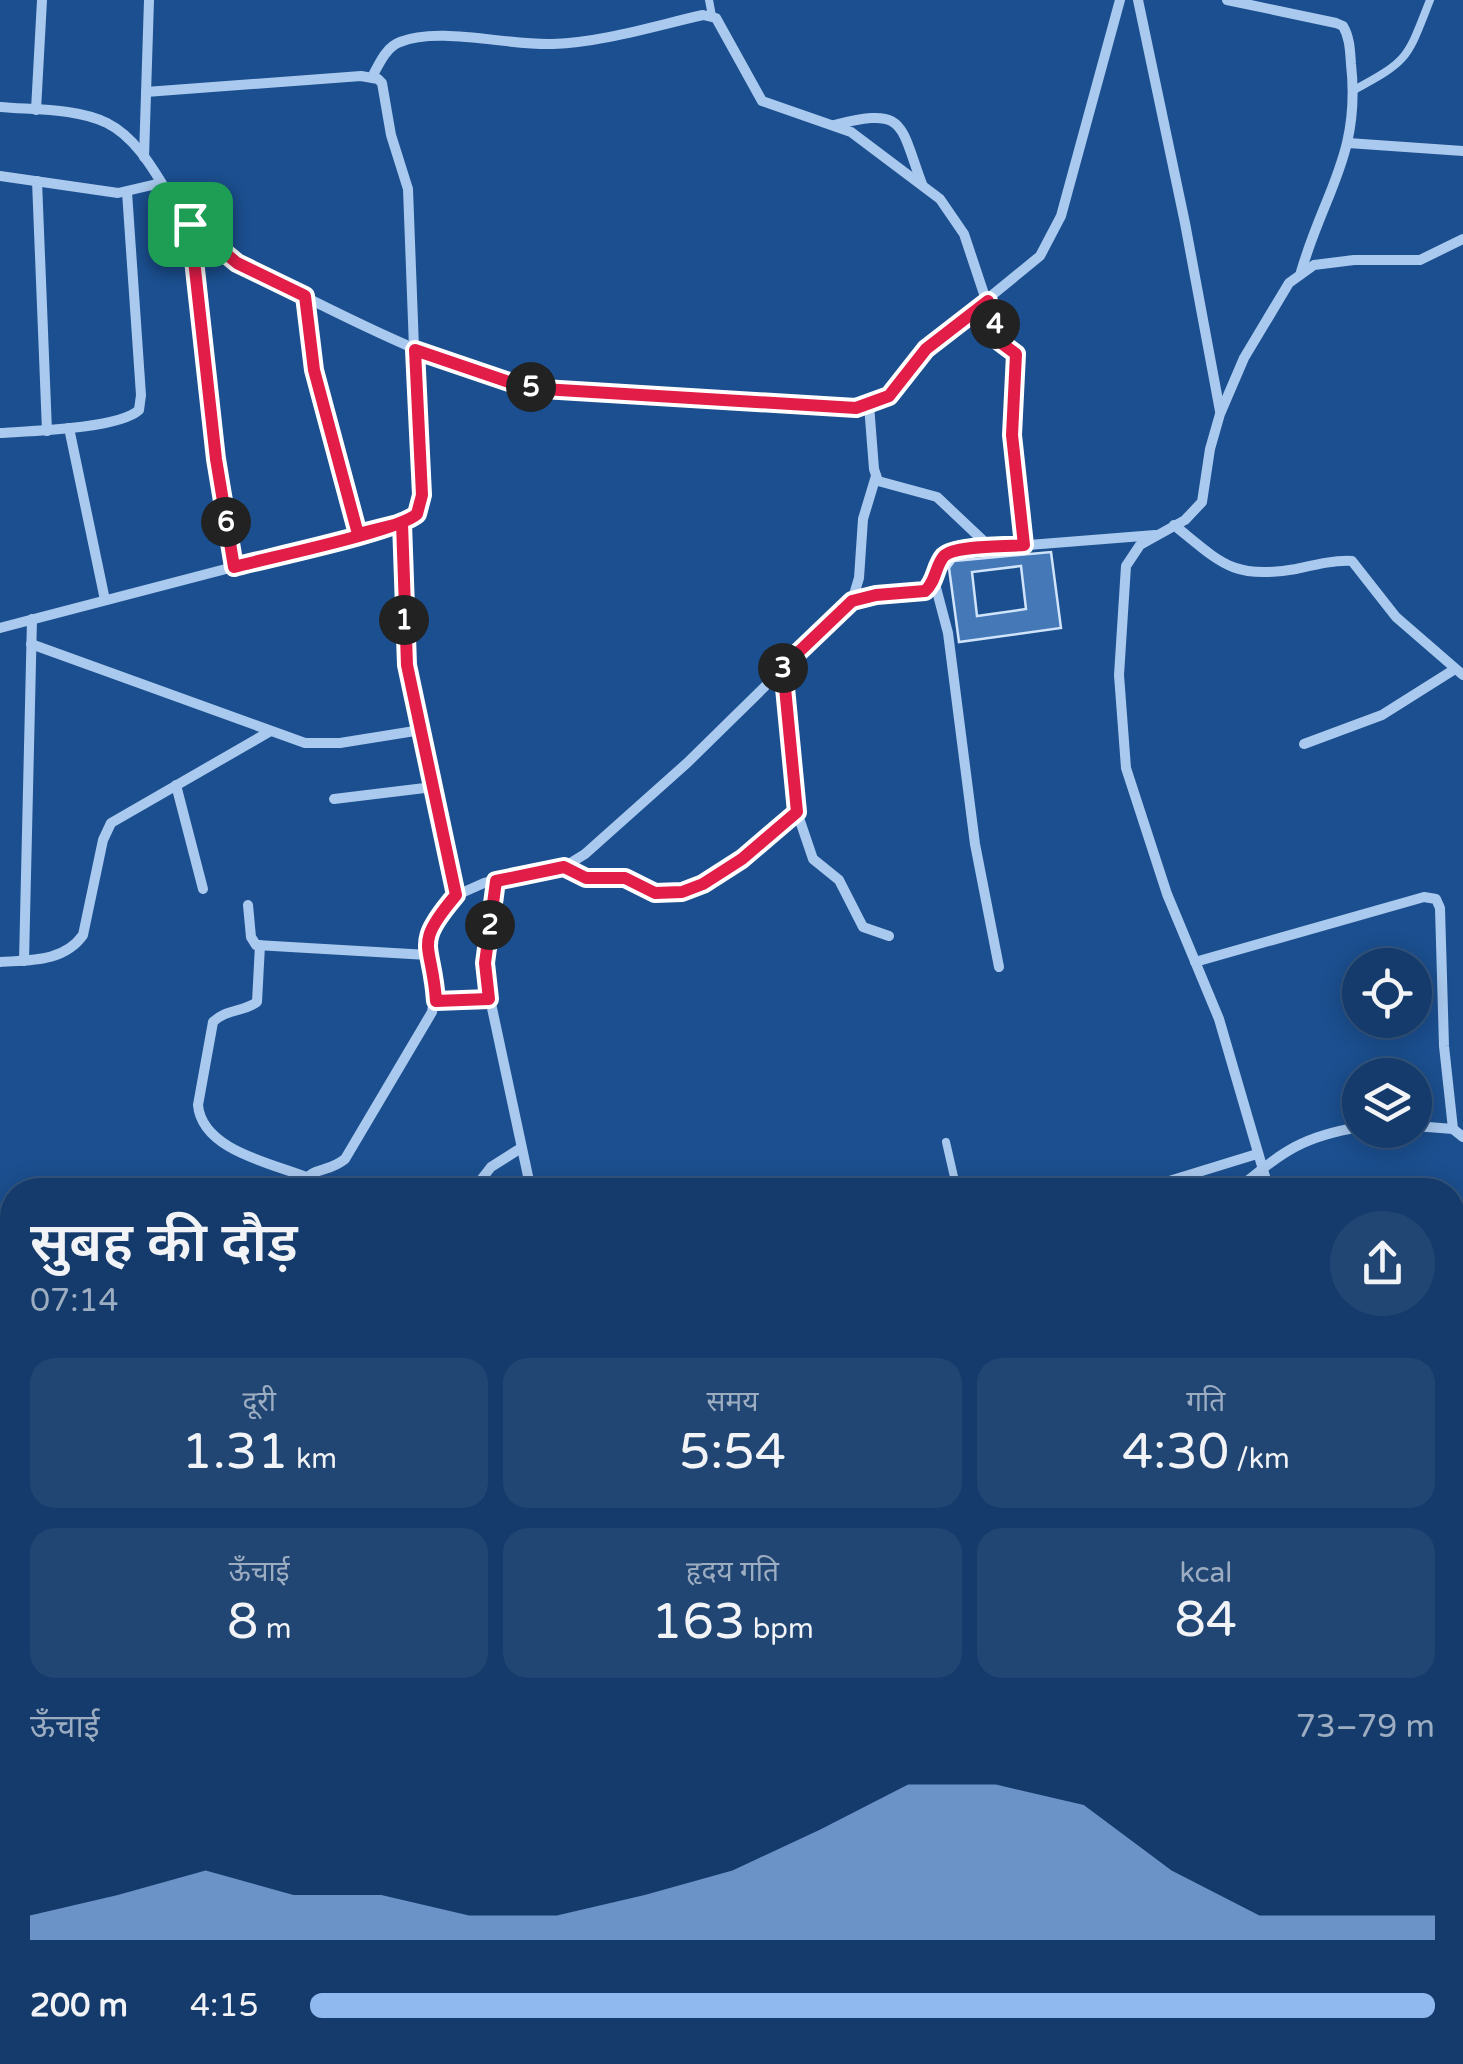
<!DOCTYPE html>
<html lang="hi">
<meta charset="utf-8">
<style>
:root{--surface:#143b6b;--page:#214673;--text:#f1f3f6;--muted:#9dadc1;--line:#33557e;--accent:#90b9f0}
body{margin:0;font-family:"Varela Round","Noto Sans Devanagari",sans-serif;background:var(--page);color:var(--text);height:100vh;display:flex;flex-direction:column;font-size:38px;white-space:nowrap}
*{box-sizing:border-box;margin:0}
p{font-size:32px;color:var(--muted)}
.icon{flex:none;width:55px;height:55px;fill:none;stroke:currentColor;stroke-width:2;stroke-linecap:round;stroke-linejoin:round}
.map{position:relative;flex:1;overflow:hidden}
.details{position:absolute;left:0px;top:1178px;width:1465px;height:888px;display:flex;flex-direction:column;background:var(--surface);border-radius:40px 40px 0 0;box-shadow:0 5px 25px #0003,0 0 0 2px var(--line)}
.details>*{flex:none}
.buttons{position:absolute;left:1342px;top:948px;display:grid;gap:20px}
.buttons a{display:grid;place-items:center;width:90px;height:90px;border-radius:50%;background:var(--surface);box-shadow:0 5px 25px #0003,0 0 0 2px var(--line);font-size:50px}
.pin{position:absolute;display:grid;place-items:center;width:85px;height:85px;color:#fff;margin:-42px;border-radius:20px;box-shadow:0 5px 15px #0006}
.km{position:absolute;width:50px;height:50px;margin:-25px;border-radius:50%;background:#222;color:#fff;font-size:28px;line-height:50px;text-align:center}
.round{display:grid;place-items:center;flex:none;width:105px;height:105px;border-radius:52px;background:var(--page)}
.summary{display:flex;align-items:center;justify-content:space-between;height:170px;padding:0 30px}
h1{font-size:55px;font-weight:600;line-height:75px}
.stats{display:grid;grid-template-columns:repeat(3,1fr);gap:15px;height:170px;padding:10px 30px}
.stats div{display:grid;align-content:center;border-radius:25px;background:var(--page);text-align:center}
.stats b{font-size:50px;font-weight:600}
.stats small{font-size:28px;font-weight:400}
.stats p{font-size:28px}
.chart{height:280px;padding:20px 30px}
.chart p{display:flex;justify-content:space-between}
.chart svg{width:100%;height:180px;margin-top:10px;fill:var(--accent);opacity:.7}
ul{padding:0 30px;list-style:none;font-size:32px}
li{display:grid;grid-template-columns:160px 120px 1fr;align-items:center;height:75px}
li i{height:25px;border-radius:12px;background:var(--accent)}
.map>svg:first-child{display:block}
.building{fill:#4478b7;stroke:#cfe3fa;stroke-width:2.5;fill-rule:evenodd}
.lines{fill:none;stroke-linecap:round;stroke-linejoin:round}
.lane{stroke:#a9c9ee;stroke-width:8}
.street{stroke:#a9c9ee;stroke-width:10}
.route-casing{stroke:#fff;stroke-width:20}
.route{stroke:#e11d48;stroke-width:12}
</style>
<div class="map">
<svg width="1463" height="2064" viewBox="0 0 1463 2064">
<rect width="100%" height="100%" fill="#1b4f8f"/>
<!-- building -->
<path class="building" d="M1051 552 1061 628 959 642 949 568 954 561ZM1021 566 1026 609 977 616 972 572Z"/>
<g class="lines">
<!-- lane -->
<g class="lane">
<path d="M709 0 712 16"/>
<path d="M1354 90C1410 60 1407 58 1430 0"/>
<path d="M946 1142 957 1190"/>
</g>
<!-- street -->
<g class="street">
<path d="M1138 0 1185 223 1220 411"/>
<path d="M1227 0 1336 23 1343 26C1350 38 1350 51 1351 64 1361 154 1324 192 1301 272"/>
<path d="M372 77C379 64 386 47 400 42 439 26 509 46 553 44 603 42 654 26 703 15L716 18 762 101 851 132 940 199 964 234 1000 342 1016 354 1012 435 1024 545"/>
<path d="M0 107C34 110 76 108 107 123 143 141 161 186 184 218 198 236 218 250 237 263 336 311 434 368 543 389L857 408 889 396 926 349 1040 256 1061 216 1120 0"/>
<path d="M36 110 42 0"/>
<path d="M834 125C906 107 899 122 922 184"/>
<path d="M1348 143 1463 151"/>
<path d="M144 157 149 0"/>
<path d="M0 176 118 193 161 183"/>
<path d="M37 181 47 431"/>
<path d="M190 225 216 459 233 567"/>
<path d="M305 296 314 370 358 534"/>
<path d="M869 405 874 469 878 481 937 497 991 548"/>
<path d="M69 428 105 600"/>
<path d="M0 433C30 431 118 429 139 410L141 395 127 192"/>
<path d="M402 523 407 665 457 895"/>
<path d="M1174 525C1221 563 1233 580 1296 569 1314 565 1333 560 1352 561L1396 617 1463 675"/>
<path d="M934 580 948 633 975 844 999 967"/>
<path d="M852 601 859 578 863 519 876 476"/>
<path d="M0 628 402 523 411 519 420 507 408 189 391 135 382 83 378 79 361 76 146 92"/>
<path d="M31 644 305 743H340L421 730"/>
<path d="M783 667 797 812 813 859 839 880 863 927 889 936"/>
<path d="M1304 744 1382 715 1455 669"/>
<path d="M176 785 203 889"/>
<path d="M334 799 433 787"/>
<path d="M564 867C591 883 599 871 624 878 636 881 646 892 659 894 705 900 765 840 797 812"/>
<path d="M496 881 487 941 486 980 531 1190"/>
<path d="M248 905 251 937 256 945 428 955"/>
<path d="M260 945 257 1002C243 1012 226 1009 213 1022L198 1105C202 1150 271 1163 306 1177"/>
<path d="M24 961 32 619"/>
<path d="M0 962C30 960 64 962 83 935L103 840 111 823 269 732"/>
<path d="M1195 962 1424 897 1436 899 1440 908 1444 1046 1453 1129"/>
<path d="M436 1001 489 999"/>
<path d="M1415 1126 1453 1129 1463 1137"/>
<path d="M296 1190C315 1163 325 1175 345 1159L432 1012 435 993 427 940 436 919 457 895 484 883 564 867 585 854 687 763 852 601 876 595 925 591C939 580 936 559 954 551L1155 535"/>
<path d="M473 1190 491 1167 521 1148"/>
<path d="M1140 1190 1257 1154"/>
<path d="M1236 1190C1282 1153 1299 1137 1360 1127"/>
<path d="M1269 1190 1219 1019 1167 894 1126 768 1119 675 1126 566 1140 545 1185 520 1202 502 1210 449 1220 414 1244 358 1289 283 1314 265 1354 260H1420L1463 239"/>
<path d="M1452 1409 1463 1404"/>
<path d="M0 1410 9 1431 12 1456"/>
<path d="M1452 1666 1463 1665"/>
<path d="M0 1745 12 1714"/>
<path d="M1452 1765H1463"/>
<path d="M0 1913 12 1911"/>
<path d="M0 1972H12"/>
<path d="M73 2052 74 2064"/>
<path d="M389 2052 392 2064"/>
<path d="M533 2052V2064"/>
<path d="M823 2052 825 2064"/>
<path d="M1189 2052 1191 2064"/>
<path d="M1351 2052 1353 2064"/>
</g>
</g>
<g class="lines">
<defs>
<path id="route" d="M190 224 237 263 305 296 314 370 358 534 402 523 407 665 456 895C412 947 432 941 436 1001L489 999 485 963 496 881 564 867 586 878H625L655 893 682 892 703 884 742 859 797 812 783 667 852 601 876 595 925 591C936 582 935 566 944 556 956 545 1007 547 1024 545L1012 435 1016 354 1000 342 988 301 926 349 889 396 856 408 543 389 512 383 415 350 422 495 417 514C398 531 267 558 234 567L216 459 190 224"/>
</defs>
<!-- route casing -->
<use href="#route" class="route-casing"/>
<!-- route -->
<use href="#route" class="route"/>
</g>
</svg>
<div class="buttons">
<a><svg class="icon" aria-label="locate" viewBox="0 0 24 24"><circle cx="12" cy="12" r="6"/><path d="M12 2v4M12 18v4M2 12h4M18 12h4"/></svg></a>
<a><svg class="icon" aria-label="layers" viewBox="0 0 24 24"><path d="M12 4l9 5-9 5-9-5zM3 14l9 5 9-5"/></svg></a>
</div>
<div class="pin" style="left:190px;top:224px;background:#1e9e55"><svg class="icon" aria-label="arrive" viewBox="0 0 24 24"><path d="M6 21V4h12l-3 4 3 4H6"/></svg></div>
<b class="km" style="left:404px;top:620px">1</b>
<b class="km" style="left:490px;top:925px">2</b>
<b class="km" style="left:783px;top:668px">3</b>
<b class="km" style="left:995px;top:324px">4</b>
<b class="km" style="left:531px;top:387px">5</b>
<b class="km" style="left:226px;top:522px">6</b>
<section class="details">
<div class="summary"><div><h1>सुबह की दौड़</h1><p>07:14</p></div><a class="round"><svg class="icon" aria-label="share" viewBox="0 0 24 24"><path d="M12 15V3M7 8l5-5 5 5M5 13v7h14v-7"/></svg></a></div>
<div class="stats">
<div><p>दूरी</p><b>1.31<small> km</small></b></div>
<div><p>समय</p><b>5:54</b></div>
<div><p>गति</p><b>4:30<small> /km</small></b></div>
</div>
<div class="stats">
<div><p>ऊँचाई</p><b>8<small> m</small></b></div>
<div><p>हृदय गति</p><b>163<small> bpm</small></b></div>
<div><p>kcal</p><b>84</b></div>
</div>
<div class="chart"><p><span>ऊँचाई</span>73–79 m</p>
<svg viewBox="0 0 160 44" preserveAspectRatio="none"><path d="M0 44V38L10 33L20 27L30 33L40 33L50 38L60 38L70 33L80 27L90 17L100 6L110 6L120 11L130 27L140 38L150 38L160 38V44z"/></svg>
</div>
<ul>
<li><b>200 m</b>4:15<i style="width:100%"></i></li>
</ul>
</section>
</div>
